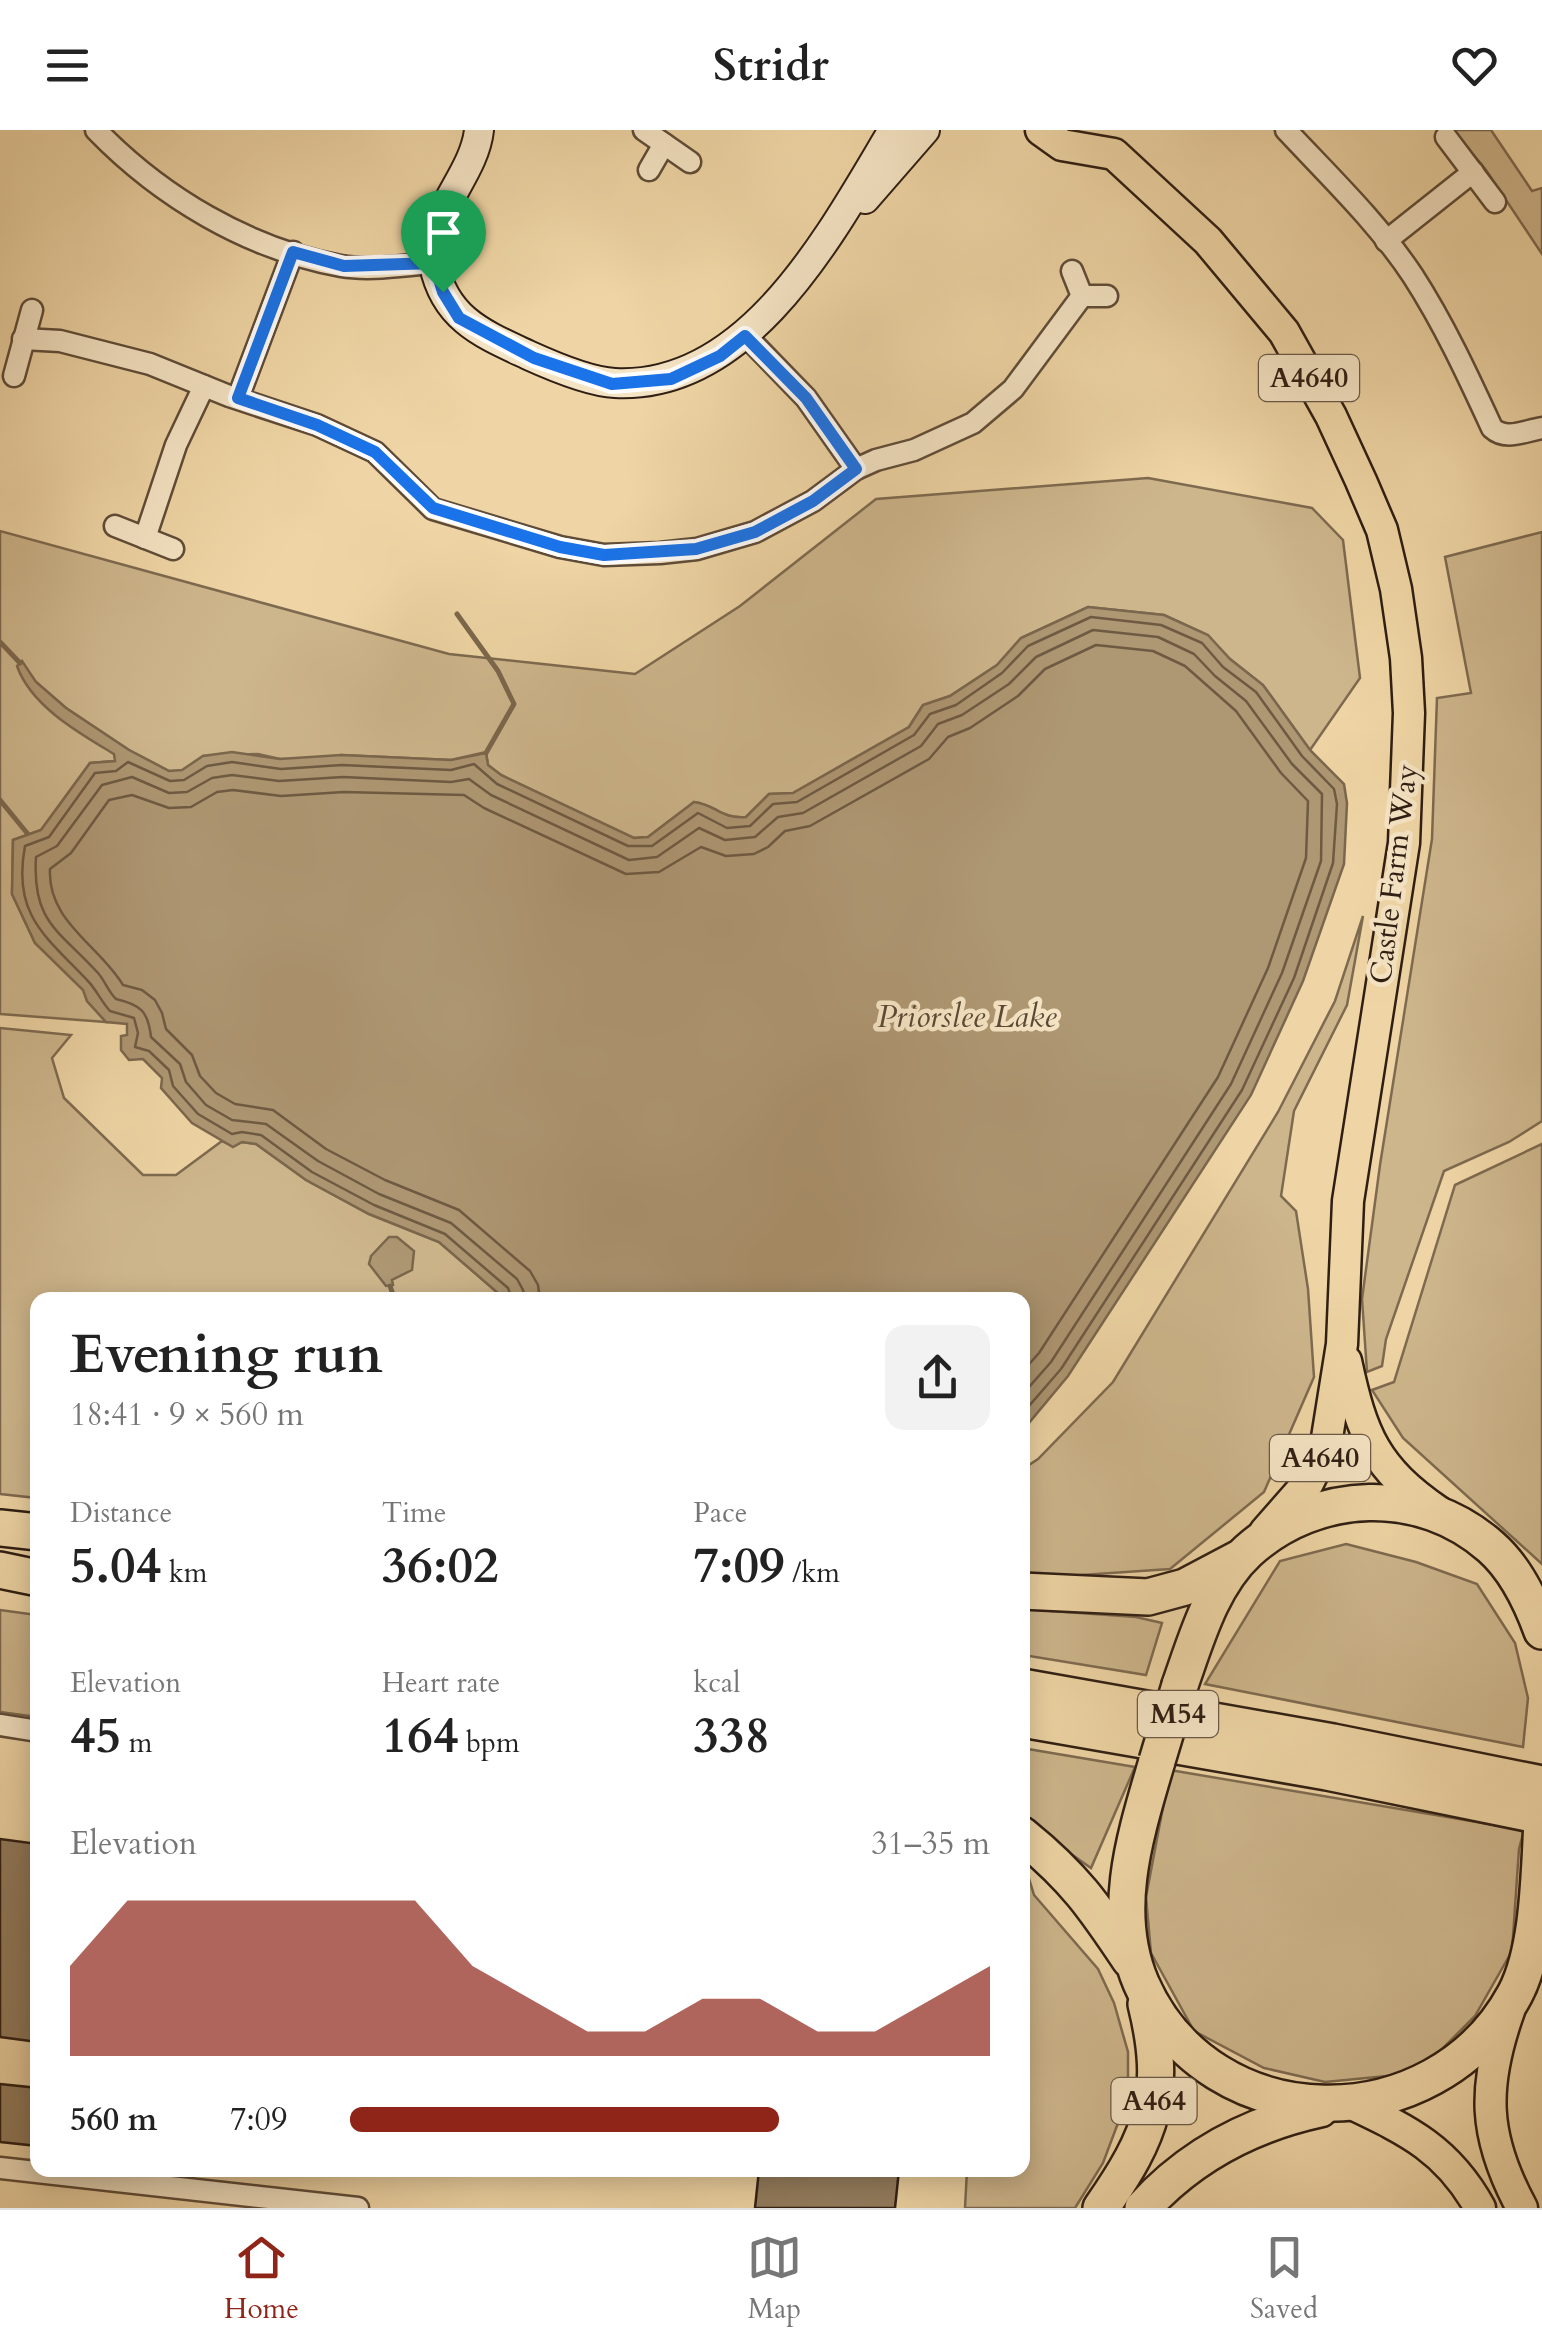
<!DOCTYPE html>
<meta charset="utf-8">
<style>
:root{--surface:#fff;--page:#f2f2f2;--text:#222;--muted:#767676;--line:#e0e0e0;--accent:#8f2418}
body{margin:0;font-family:Cardo,serif;background:var(--page);color:var(--text);height:100vh;display:flex;flex-direction:column;font-size:38px;white-space:nowrap}
*{box-sizing:border-box;margin:0}
p{font-size:32px;color:var(--muted)}
.icon{flex:none;width:55px;height:55px;fill:none;stroke:currentColor;stroke-width:2;stroke-linecap:round;stroke-linejoin:round}
.map{position:relative;flex:1;overflow:hidden}
.side{position:absolute;left:30px;top:1162px;width:1000px;height:885px;display:flex;flex-direction:column;background:var(--surface);border-radius:20px;box-shadow:0 5px 25px #0003}
.side>*{flex:none}
.pin{position:absolute;display:grid;place-items:center;width:85px;height:85px;color:#fff;margin:-102px -42px;border-radius:50% 50% 50% 0;rotate:-45deg;box-shadow:0 0 10px #0007}
.pin .icon{rotate:45deg}
.round{display:grid;place-items:center;flex:none;width:105px;height:105px;border-radius:20px;background:var(--page)}
.headline{display:flex;align-items:center;justify-content:space-between;height:170px;padding:0 40px}
h1{font-size:55px;font-weight:700;line-height:75px}
.stats{display:grid;grid-template-columns:repeat(3,1fr);gap:15px;height:170px;padding:10px 40px}
.stats div{display:grid;align-content:center}
.stats b{font-size:50px;font-weight:700}
.stats small{font-size:28px;font-weight:400}
.stats p{font-size:28px}
.chart{height:280px;padding:20px 40px}
.chart p{display:flex;justify-content:space-between}
.chart svg{width:100%;height:180px;margin-top:10px;fill:var(--accent);opacity:.7}
ul{padding:0 40px;list-style:none;font-size:32px}
li{display:grid;grid-template-columns:160px 120px 1fr;align-items:center;height:75px}
li i{height:25px;border-radius:12px;background:var(--accent)}
header{display:flex;justify-content:space-between;align-items:center;height:130px;padding:0 40px;background:var(--surface);font-size:45px;font-weight:700}
.dock{display:flex;justify-content:space-around;align-items:center;height:140px;border-top:2px solid var(--line);background:var(--surface);font-size:28px;color:var(--muted)}
.dock a{display:grid;justify-items:center;gap:5px}
.dock .on{color:var(--accent)}
.map>svg:first-child{display:block}
.green{fill:#ceb68c;stroke:#7e6a50;stroke-width:2.5}
.water{fill:#ae9773;stroke:#7b674d;stroke-width:2.5}
.lines{fill:none;stroke-linecap:round;stroke-linejoin:round}
.shore{stroke:#6e5a43;stroke-width:2.5}
.stream{stroke:#7b674d;stroke-width:5}
.building{fill:#937d5f;stroke:#2f1e13;stroke-width:2.5}
.street-casing{stroke:#5f4c38;stroke-width:25}
.secondary-casing{stroke:#2f1e13;stroke-width:32}
.primary-casing{stroke:#2f1e13;stroke-width:35}
.highway-casing{stroke:#2f1e13;stroke-width:40}
.street{stroke:#f5e4c4;stroke-width:20}
.secondary{stroke:#f5e4c4;stroke-width:28}
.primary{stroke:#efd5a5;stroke-width:30}
.highway{stroke:#efd5a5;stroke-width:35}
.highway-bridge-casing{stroke:#2f1e13;stroke-width:40;stroke-linecap:butt}
.highway-bridge{stroke:#efd5a5;stroke-width:35}
.route-casing{stroke:#fff;stroke-width:20}
.route{stroke:#1a73e8;stroke-width:12}
.labels{text-anchor:middle;dominant-baseline:central;stroke-width:9;stroke-linejoin:round;paint-order:stroke}
.shield{fill:#f5e4c4;stroke:#6a5948;stroke-width:2.5}
.shield-label{font-size:28px;font-weight:bold;fill:#2f1e13}
.street-label{font-size:30px;fill:#2f1e13;stroke:#f5e4c4}
.water-label{font-size:32px;font-style:italic;fill:#5b4835;stroke:#f5e4c4}
</style>
<header><svg class="icon" aria-label="menu" viewBox="0 0 24 24"><path d="M4 6h16M4 12h16M4 18h16"/></svg>Stridr<svg class="icon" aria-label="heart" viewBox="0 0 24 24"><path d="M12 20l-8-8c-3-5 5-10 8-4 3-6 11-1 8 4z"/></svg></header>
<div class="map">
<svg width="1542" height="2078" viewBox="0 0 1542 2078">
<rect width="100%" height="100%" fill="#efd5a5"/>
<filter id="stains"><feTurbulence type="fractalNoise" baseFrequency=".002" numOctaves="4"/><feColorMatrix values="0 0 0 0 .2 0 0 0 0 .09 0 0 0 0 .02 0 0 0 .5 -.17"/></filter>
<radialGradient id="worn" r=".72"><stop offset=".6" stop-color="#630" stop-opacity="0"/><stop offset="1" stop-color="#630" stop-opacity=".3"/></radialGradient>
<!-- green -->
<g class="green">
<path d="M1453 0H1491L1532 61 1542 58V124L1486 40Z"/>
<path d="M1148 348 1312 378 1343 410 1360 548 1310 620 1263 555 1230 529 1207 505 1164 485 1088 477 1021 508 997 535 950 566 923 575 909 597 793 663 769 664 746 687C720 689 717 675 694 672L648 707 633 708 501 645 488 635 486 622 451 630 341 625 318 629H280L258 624 203 626 182 641H169L129 620 66 578 36 552 45 576 114 624 116 631 90 633 41 700 13 710 12 764 35 813 84 860 87 871 106 892 0 884V401L449 524 635 544 740 476 876 369Z"/>
<path d="M1542 402V991L1509 1012 1444 1041 1386 1209 1382 1236 1367 1242 1362 1169 1380 1035 1432 709 1437 568 1471 563 1445 427Z"/>
<path d="M1363 786 1347 875 1294 981 1281 1066 1296 1081 1308 1159 1314 1247 1264 1362 1170 1439 1052 1447 1023 1445V1339L1038 1329 1113 1252 1278 982 1335 871Z"/>
<path d="M0 898 71 905 52 928 64 968 143 1045H176L222 1011 233 1016 242 1012 256 1014 306 1050 369 1084 439 1112 506 1170H38L37 1368 0 1364Z"/>
<path d="M1542 1014V1434L1403 1308 1372 1260 1394 1252 1455 1055Z"/>
<path d="M1346 1414 1416 1432 1477 1454 1515 1513 1528 1568 1523 1617 1205 1554 1280 1431Z"/>
<path d="M1023 1479 1136 1487 1162 1493 1146 1545 1023 1525Z"/>
<path d="M0 1480 37 1485V1587L0 1582Z"/>
<path d="M1022 1618 1135 1637 1091 1738 1023 1690Z"/>
<path d="M1170 1640 1524 1700 1519 1719 1512 1821 1475 1886 1418 1943 1325 1952 1264 1938 1194 1901 1151 1823 1146 1767Z"/>
<path d="M1023 1729 1034 1765 1098 1839 1114 1873 1128 1922V1954L1118 1993 1103 2033 1075 2078H965L967 2040H1022Z"/>
</g>
<!-- water -->
<g class="water">
<path d="M1088 477 1164 485 1208 505 1230 529 1263 555 1310 620 1344 654 1347 673 1344 734 1303 851 1251 965 1068 1246 1023 1300 1022 1170H506L439 1112 369 1084 306 1050 256 1014 242 1012 233 1017 192 993 161 958 162 948 143 929 129 930 121 920V906L127 905V894L106 892 87 871 83 860 35 813 12 764 13 710 41 700 90 633 115 631 114 624C79 603 31 576 17 536L22 531 36 552 66 578 129 620 169 641 182 640 203 626 232 622 280 629 341 625 451 630 486 623 488 635 501 645 634 708 648 707 694 672C717 675 720 689 746 687L769 664 793 663 909 597 923 575 950 566 997 535 1021 508Z"/>
<path d="M389 1107H397L414 1121 412 1140 392 1150 393 1155 386 1156 369 1134 371 1126Z"/>
</g>
<g class="lines">
<!-- shore -->
<g class="shore">
<path d="M512 1170 508 1158 445 1104 374 1075 312 1042 261 1005 242 1002 232 1004 198 984 173 956 169 940 149 921 135 917 138 903 134 888 110 881C101 871 96 859 87 850 45 806 12 784 25 716L49 707 95 643 116 641 128 632 170 651 184 650 207 636 232 632 281 639 342 635 451 640 474 634 497 654 628 716H652L698 683 727 698 750 696 773 674 797 672 914 605 930 584 956 575 1002 543 1028 516 1091 487 1161 495 1202 513 1223 537 1256 562 1302 626 1334 659 1337 674 1333 733 1294 848 1242 960 1061 1239 1022 1284"/>
<path d="M525 1170 523 1160 517 1149 451 1093 379 1064 318 1031 266 994 232 990 206 975 186 952 180 934 151 907C148 881 141 875 116 869 108 861 105 851 98 843 59 800 32 793 36 727L57 716 102 655 132 647 169 663 187 662 212 648 232 645 279 651 343 647 451 652 469 649 491 665 629 730 657 727 699 698 725 710 755 707 778 687 803 683 921 616 938 594 962 585 1009 554 1036 527 1093 500 1158 507 1194 524 1215 546 1246 571 1292 634 1322 664 1321 731 1282 843 1231 954 1051 1232 1022 1265"/>
<path d="M540 1170 538 1155 530 1141 459 1080 385 1050 326 1019 273 980 235 974 216 963 200 946 192 925 166 899 162 883 155 870 142 860 123 855C99 815 47 791 50 739L71 723 109 670 132 665 169 678 191 677 217 662 233 660 281 666 344 662 464 665 484 678 626 744 659 742 701 717 726 726 754 724 768 717 785 701 810 696 929 629 948 607 970 598 1018 566 1045 539 1096 515 1153 521 1185 536 1236 581 1281 643 1308 671 1306 728 1268 838 1218 947 1039 1223 1022 1242"/>
</g>
<!-- stream -->
<g class="stream">
<path d="M457 484 498 541 514 574 486 623"/>
<path d="M0 512 20 533"/>
<path d="M0 670 27 703"/>
<path d="M390 1156 395 1170"/>
</g>
</g>
<!-- building -->
<g class="building">
<path d="M0 1709 38 1714V1912L0 1907Z"/>
<path d="M0 1954 38 1958V2016L0 2012Z"/>
<path d="M759 2040H899L895 2078H755Z"/>
</g>
<g class="lines">
<defs>
<g id="street">
<path d="M96 0C161 67 248 119 341 136 371 141 404 135 434 133"/>
<path d="M644 0 690 32"/>
<path d="M1286 0C1330 47 1378 93 1413 146 1444 194 1468 246 1492 298 1506 311 1524 301 1542 298"/>
<path d="M1446 7 1495 72"/>
<path d="M649 40 664 14"/>
<path d="M1386 111 1473 42"/>
<path d="M1072 141 1082 166H1107"/>
<path d="M745 205 806 268 856 339"/>
<path d="M23 209 60 211 150 234 229 266 317 295 375 322 433 379 560 417 604 425 660 423 697 419 755 402 813 371 856 339 876 330 914 320 973 293 1013 259 1082 166"/>
<path d="M14 246 32 180"/>
<path d="M238 268 293 122"/>
<path d="M115 396 173 419"/>
<path d="M145 408 176 315 204 256"/>
<path d="M0 1595 38 1601"/>
<path d="M0 2038 358 2078"/>
</g>
<g id="secondary">
<path d="M479 0C474 47 424 86 434 135 445 189 483 204 528 225 550 235 591 252 615 253 750 260 833 100 893 0"/>
<path d="M865 69 925 0"/>
</g>
<g id="primary">
<path d="M1041 0 1062 15 1114 24 1208 111 1284 202 1331 286 1361 351 1382 400 1396 459 1406 528 1409 583 1404 713 1348 1071 1342 1214 1326 1314 1318 1333 1308 1353 1265 1402"/>
<path d="M1346 1231C1362 1306 1375 1338 1439 1382"/>
<path d="M1509 1881C1482 1957 1483 2006 1522 2078"/>
<path d="M1352 1974C1409 2001 1448 2020 1480 2078"/>
</g>
<g id="highway">
<path d="M0 1398 38 1402"/>
<path d="M0 1440 38 1448"/>
<path d="M1022 1461 1148 1467 1185 1457 1238 1429"/>
<path d="M1180 1555C1196 1510 1211 1455 1248 1421 1317 1359 1421 1355 1491 1417 1515 1438 1531 1471 1542 1501"/>
<path d="M1022 1557 1333 1612 1542 1654"/>
<path d="M1022 1589 1327 1642 1542 1686"/>
<path d="M1157 1631C1136 1703 1110 1780 1141 1853 1210 2011 1435 2012 1515 1864 1539 1819 1539 1742 1542 1692"/>
<path d="M1022 1705C1074 1747 1094 1776 1130 1830"/>
<path d="M1101 2078C1152 2005 1168 1963 1146 1874"/>
<path d="M1143 2078C1191 2025 1251 1994 1320 1979"/>
</g>
</defs>
<!-- street casing -->
<use href="#street" class="street-casing"/>
<!-- secondary casing -->
<use href="#secondary" class="secondary-casing"/>
<!-- primary casing -->
<use href="#primary" class="primary-casing"/>
<!-- highway casing -->
<use href="#highway" class="highway-casing"/>
<!-- street -->
<use href="#street" class="street"/>
<!-- secondary -->
<use href="#secondary" class="secondary"/>
<!-- primary -->
<use href="#primary" class="primary"/>
<!-- highway -->
<use href="#highway" class="highway"/>
<defs>
<path id="highway-bridge" d="M1157 1631 1180 1555"/>
</defs>
<!-- highway-bridge casing -->
<use href="#highway-bridge" class="highway-bridge-casing"/>
<!-- highway-bridge -->
<use href="#highway-bridge" class="highway-bridge"/>
</g>
<g class="lines">
<defs>
<path id="route" d="M293 122 344 136 434 133 443 162 459 188 534 228 612 254 671 249 720 226 745 206 806 268 856 339 813 371 755 402 696 419 604 425 560 417 433 378 375 322 317 295 238 268Z"/>
</defs>
<!-- route casing -->
<use href="#route" class="route-casing"/>
<!-- route -->
<use href="#route" class="route"/>
</g>
<g class="labels">
<!-- shield labels -->
<g class="shield">
<rect x="1259" y="225" width="100" height="46" rx="8"/>
<rect x="1270" y="1305" width="100" height="46" rx="8"/>
<rect x="1138" y="1561" width="80" height="46" rx="8"/>
<rect x="1111.5" y="1948" width="85" height="46" rx="8"/>
</g>
<g class="shield-label">
<text x="1309" y="248">A4640</text>
<text x="1320" y="1328">A4640</text>
<text x="1178" y="1584">M54</text>
<text x="1154" y="1971">A464</text>
</g>
<!-- street labels -->
<g class="street-label">
<text transform="translate(1394 744) rotate(-83)">Castle Farm Way</text>
</g>
<!-- water labels -->
<g class="water-label">
<text x="967" y="887">Priorslee Lake</text>
</g>
</g>
<rect width="100%" height="100%" filter="url(#stains)"/>
<rect width="100%" height="100%" fill="url(#worn)"/>
</svg>
<div class="pin" style="left:443px;top:162px;background:#1e9e55"><svg class="icon" aria-label="arrive" viewBox="0 0 24 24"><path d="M6 21V4h12l-3 4 3 4H6"/></svg></div>
<section class="side">
<div class="headline"><div><h1>Evening run</h1><p>18:41 · 9 × 560 m</p></div><a class="round"><svg class="icon" aria-label="share" viewBox="0 0 24 24"><path d="M12 15V3M7 8l5-5 5 5M5 13v7h14v-7"/></svg></a></div>
<div class="stats">
<div><p>Distance</p><b>5.04<small> km</small></b></div>
<div><p>Time</p><b>36:02</b></div>
<div><p>Pace</p><b>7:09<small> /km</small></b></div>
</div>
<div class="stats">
<div><p>Elevation</p><b>45<small> m</small></b></div>
<div><p>Heart rate</p><b>164<small> bpm</small></b></div>
<div><p>kcal</p><b>338</b></div>
</div>
<div class="chart"><p><span>Elevation</span>31–35 m</p>
<svg viewBox="0 0 160 44" preserveAspectRatio="none"><path d="M0 44V22L10 6L20 6L30 6L40 6L50 6L60 6L70 22L80 30L90 38L100 38L110 30L120 30L130 38L140 38L150 30L160 22V44z"/></svg>
</div>
<ul>
<li><b>560 m</b>7:09<i style="width:67%"></i></li>
</ul>
</section>
</div>
<nav class="dock">
<a class="on"><svg class="icon" aria-label="home" viewBox="0 0 24 24"><path d="M3 11l9-7 9 7M6 9v11h12V9"/></svg>Home</a>
<a><svg class="icon" aria-label="map" viewBox="0 0 24 24"><path d="M3 6l6-2 6 2 6-2v14l-6 2-6-2-6 2zM9 4v14M15 6v14"/></svg>Map</a>
<a><svg class="icon" aria-label="saved" viewBox="0 0 24 24"><path d="M7 4h10v16l-5-4-5 4z"/></svg>Saved</a>
</nav>
